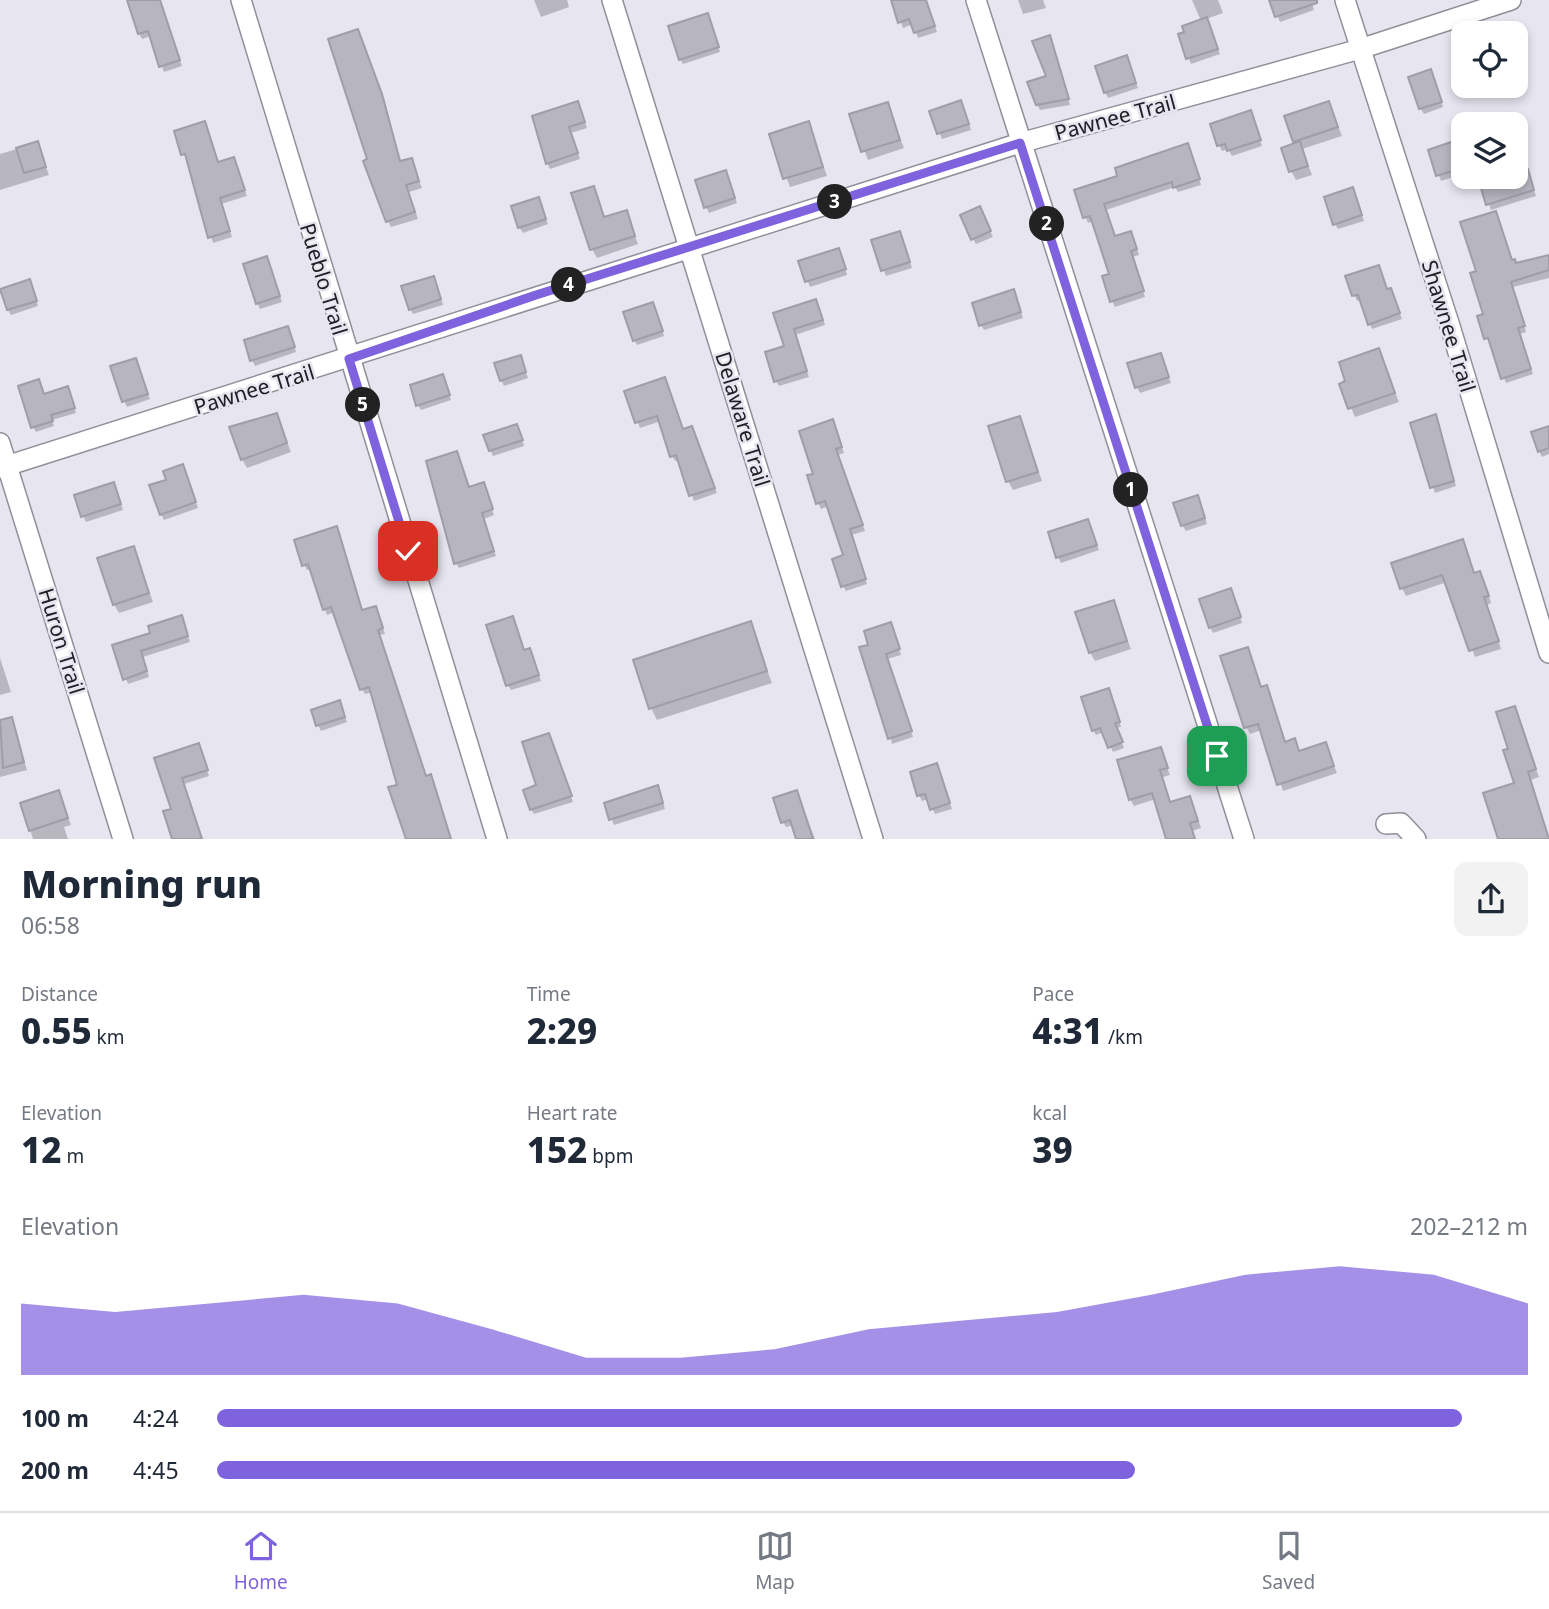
<!DOCTYPE html>
<meta charset="utf-8">
<style>
:root{--surface:#fff;--page:#f2f2f3;--text:#1f2937;--muted:#747a83;--line:#e0e1e3;--accent:#7f62dd}
body{margin:0;font-family:"Noto Sans",sans-serif;background:var(--page);color:var(--text);height:100vh;display:flex;flex-direction:column;font-size:26px;white-space:nowrap}
*{box-sizing:border-box;margin:0}
p{font-size:23px;color:var(--muted)}
.icon{flex:none;width:38px;height:38px;fill:none;stroke:currentColor;stroke-width:2;stroke-linecap:round;stroke-linejoin:round}
.map{position:relative;height:839px;overflow:hidden}
.side{display:flex;flex-direction:column;background:var(--surface);flex:1}
.side>*{flex:none}
.buttons{position:absolute;left:1451px;top:21px;display:grid;gap:14px}
.buttons a{display:grid;place-items:center;width:77px;height:77px;border-radius:14px;background:var(--surface);box-shadow:0 4px 10px #0003;font-size:35px}
.pin{position:absolute;display:grid;place-items:center;width:60px;height:60px;color:#fff;margin:-30px;border-radius:14px;box-shadow:0 4px 10px #0006}
.km{position:absolute;width:35px;height:35px;margin:-18px;border-radius:50%;background:#222;color:#fff;font-size:19px;line-height:35px;text-align:center}
.round{display:grid;place-items:center;flex:none;width:74px;height:74px;border-radius:14px;background:var(--page)}
.head{display:flex;align-items:center;justify-content:space-between;height:119px;padding:0 21px}
h1{font-size:38px;font-weight:800;line-height:52px}
.stats{display:grid;grid-template-columns:repeat(3,1fr);gap:10px;height:119px;padding:7px 21px}
.stats div{display:grid;align-content:center}
.stats b{font-size:35px;font-weight:800}
.stats small{font-size:19px;font-weight:400}
.stats p{font-size:19px}
.chart{height:196px;padding:14px 21px}
.chart p{display:flex;justify-content:space-between}
.chart svg{width:100%;height:126px;margin-top:7px;fill:var(--accent);opacity:.7}
ul{padding:0 21px;list-style:none;font-size:23px}
li{display:grid;grid-template-columns:112px 84px 1fr;align-items:center;height:52px}
li i{height:18px;border-radius:9px;background:var(--accent)}
.menu{display:flex;justify-content:space-around;align-items:center;height:98px;border-top:2px solid var(--line);background:var(--surface);font-size:19px;color:var(--muted)}
.menu a{display:grid;justify-items:center;gap:4px}
.menu .active{color:var(--accent)}
.map>svg:first-child{display:block}
.shadow{fill:#0003}
.building{fill:#b6b5c0;stroke:#9f9ea8;stroke-width:2}
.lines{fill:none;stroke-linecap:round;stroke-linejoin:round}
.minor-casing{stroke:#908f99;stroke-width:22}
.minor{stroke:#fff;stroke-width:19}
.route-casing{stroke:#fff;stroke-width:14}
.route{stroke:#7f62dd;stroke-width:9}
.labels{text-anchor:middle;dominant-baseline:central;stroke-width:5;stroke-linejoin:round;paint-order:stroke}
.street-label{font-size:21px;fill:#202024;stroke:#e7e5f0}
</style>
<div class="map">
<svg width="1549" height="839" viewBox="0 0 1549 839">
<rect width="100%" height="100%" fill="#e7e5f0"/>
<!-- shadow -->
<g class="shadow">
<path d="M128 0H160L182 66 164 72 151 36 142 39 139 33Z"/>
<path d="M534 0H567L569 7 541 17Z"/>
<path d="M893 0H926L937 32 918 38 913 24 903 28Z"/>
<path d="M1018 0H1043L1046 8 1023 14Z"/>
<path d="M1192 0H1218L1223 13 1206 19 1220 54 1191 64 1180 35 1201 21Z"/>
<path d="M1271 0H1311L1314 10 1280 22Z"/>
<path d="M710 21 720 52 683 64 680 59Z"/>
<path d="M358 31 385 102 401 163 411 160 422 188 409 192 418 219 391 227 388 221Z"/>
<path d="M1050 37 1070 105 1040 110 1037 105 1048 77Z"/>
<path d="M1129 63 1138 88 1108 98 1105 92Z"/>
<path d="M1433 77 1443 107 1424 114 1420 108Z"/>
<path d="M578 103 587 128 571 133 580 159 550 169 547 163Z"/>
<path d="M1329 103 1342 136 1302 149 1312 175 1296 180 1291 171 1295 141Z"/>
<path d="M887 104 904 148 868 160 851 116Z"/>
<path d="M964 108 971 130 942 139 931 112Z"/>
<path d="M1253 118 1262 146 1232 156 1228 149 1222 151 1219 145Z"/>
<path d="M808 123 827 176 790 187 771 135Z"/>
<path d="M207 129 219 164 233 159 247 196 221 204 232 237 213 243 188 159 183 154Z"/>
<path d="M1463 140V174L1441 181 1430 151Z"/>
<path d="M37 143 49 175 0 190V154Z"/>
<path d="M1190 150 1201 185 1178 192 1175 187 1106 210 1115 238 1130 233 1134 238 1139 255 1132 257 1145 297 1115 307 1112 301 1111 275 1094 221 1088 223 1076 191Z"/>
<path d="M1527 171 1536 196 1491 210 1479 177H1494L1496 182Z"/>
<path d="M725 172 737 203 709 213 706 207Z"/>
<path d="M593 188 606 219 626 212 638 244 597 258 592 249Z"/>
<path d="M1355 195 1364 221 1338 229 1335 224Z"/>
<path d="M541 205 548 224 523 233 519 227Z"/>
<path d="M982 214 993 237 976 244 973 239Z"/>
<path d="M902 238 912 268 886 276 873 241Z"/>
<path d="M841 255 847 275 810 287 800 262Z"/>
<path d="M1549 256V278L1513 287 1526 332 1520 334 1533 374 1506 383 1491 342 1486 338 1485 315 1512 261 1516 265Z"/>
<path d="M266 258 282 302 260 309 257 303Z"/>
<path d="M1347 277 1391 290 1402 319 1372 329 1361 300 1357 301Z"/>
<path d="M436 283 443 305 413 314 410 309Z"/>
<path d="M32 287 38 306 11 315 8 310Z"/>
<path d="M1016 297 1023 318 984 330 981 325Z"/>
<path d="M653 304 664 336 637 345 634 340Z"/>
<path d="M819 307 825 325 795 335 809 377 779 386 776 381 786 347 775 314Z"/>
<path d="M290 333 296 352 255 366 252 360Z"/>
<path d="M1378 350 1399 402 1355 417 1341 385Z"/>
<path d="M1160 355 1171 383 1140 393 1137 387Z"/>
<path d="M520 357 528 378 504 386 501 380Z"/>
<path d="M135 360 150 399 127 407 124 401Z"/>
<path d="M445 382 451 400 421 410 418 405Z"/>
<path d="M626 392 683 431 694 434 717 493 694 501 679 460 675 461 672 456 661 421 640 428Z"/>
<path d="M70 393 76 413 52 420 54 426 36 432 33 427 44 395Z"/>
<path d="M276 415 291 452 247 468 242 459Z"/>
<path d="M1435 417 1456 486 1435 493 1412 424Z"/>
<path d="M1020 418 1042 481 1013 490 1008 481Z"/>
<path d="M832 421 844 453 838 455 865 531 851 535 867 584 846 591 843 586 845 556 829 506 821 509 818 503 815 475Z"/>
<path d="M1549 428V454L1542 457 1539 451Z"/>
<path d="M520 431 524 446 493 456 490 450Z"/>
<path d="M186 472 198 508 164 520 161 514Z"/>
<path d="M116 489 123 510 86 522 83 516Z"/>
<path d="M469 489 486 490 494 515 484 519 496 556 459 568 456 563Z"/>
<path d="M1200 502 1207 524 1186 531 1182 525Z"/>
<path d="M1088 521 1099 550 1061 563 1058 557Z"/>
<path d="M336 528 363 612 378 613 385 634 379 635 426 778 451 839H407L399 786 373 692 365 694 362 689 335 612 327 615 311 569 307 570 304 565Z"/>
<path d="M133 548 153 602 119 613 114 604Z"/>
<path d="M1466 549 1475 575 1480 573 1484 580 1491 603 1487 605 1501 649 1475 657 1447 582 1406 596 1402 588Z"/>
<path d="M1234 596 1242 623 1213 633 1210 627Z"/>
<path d="M1113 602 1131 649 1095 661 1090 652Z"/>
<path d="M513 619 525 651 529 650 533 655 541 681 511 690 508 685Z"/>
<path d="M184 623 190 642 143 657 149 677 128 684 114 646Z"/>
<path d="M750 624 772 683 657 720 651 708Z"/>
<path d="M893 630 901 655 887 659 913 737 892 744 870 646Z"/>
<path d="M1251 656 1262 689 1266 687 1270 694 1286 743 1294 741 1300 752 1325 744 1337 773 1283 791 1262 730 1250 734 1246 727Z"/>
<path d="M0 658 11 692 0 695Z"/>
<path d="M1111 695 1121 727 1116 728 1124 748 1113 752 1104 732 1096 735 1093 730Z"/>
<path d="M339 702 347 722 321 731 318 725Z"/>
<path d="M1514 708 1539 777 1531 780 1549 839H1499L1516 784 1510 750Z"/>
<path d="M11 719 27 770 0 777V722Z"/>
<path d="M552 741 573 802 534 814 531 809Z"/>
<path d="M1160 749 1170 775 1163 777 1171 804 1189 798 1193 805 1201 828 1192 831 1195 839H1168L1156 799 1134 806 1130 799Z"/>
<path d="M201 751 209 776 184 784 203 839H172L173 810 156 759Z"/>
<path d="M937 765 952 809 935 814 928 799 922 801 919 795Z"/>
<path d="M58 793 71 825 64 827 68 839H33L22 804Z"/>
<path d="M660 793 665 809 614 825 606 804Z"/>
<path d="M799 798 815 839H798L794 825 786 827 783 822Z"/>
</g>
<!-- building -->
<g class="building">
<path d="M127 0H160L180 60 159 67 148 31 138 34Z"/>
<path d="M891 0H926L935 26 914 33 909 19 898 23Z"/>
<path d="M1269 0H1317V3L1275 17Z"/>
<path d="M708 13 719 47 679 60 668 26Z"/>
<path d="M1207 17 1218 49 1186 59 1178 34 1184 32 1182 26Z"/>
<path d="M358 29 382 94 400 161 412 158 419 181 406 185 415 212 386 222 363 161 367 159 328 39Z"/>
<path d="M1050 35 1069 99 1036 105 1027 82 1046 76 1032 41Z"/>
<path d="M1127 55 1136 83 1104 93 1095 66Z"/>
<path d="M1431 69 1442 102 1419 109 1408 77Z"/>
<path d="M961 100 969 124 937 134 929 111Z"/>
<path d="M578 101 585 122 569 127 578 153 546 164 532 116Z"/>
<path d="M1329 101 1338 127 1293 142 1284 116Z"/>
<path d="M888 102 900 140 861 152 849 114Z"/>
<path d="M1251 110 1261 140 1227 151 1225 144 1217 146 1210 124Z"/>
<path d="M205 121 218 162 234 157 245 190 220 198 230 231 208 238 185 154 181 155 174 131Z"/>
<path d="M809 121 823 167 783 179 769 134Z"/>
<path d="M1463 138V168L1436 176 1428 150Z"/>
<path d="M38 141 46 167 24 173 16 148Z"/>
<path d="M1300 141 1308 166 1289 172 1281 148Z"/>
<path d="M1188 143 1200 179 1173 188 1172 182 1104 204 1115 236 1131 231 1137 249 1131 251 1144 291 1110 302 1102 276 1109 274 1090 216 1083 218 1074 190 1117 176 1115 168Z"/>
<path d="M1528 169 1534 190 1486 205 1480 185 1516 177V173Z"/>
<path d="M726 170 735 198 704 208 695 180Z"/>
<path d="M594 186 604 217 627 210 635 236 590 250 571 193Z"/>
<path d="M1353 187 1362 215 1333 225 1324 197Z"/>
<path d="M539 197 546 219 518 228 511 206Z"/>
<path d="M980 206 991 231 971 240 960 215Z"/>
<path d="M1496 211 1512 260 1515 259 1516 263 1549 255V270L1511 282 1525 326 1518 328 1531 369 1501 379 1488 338 1484 339 1477 316 1483 314 1470 273 1476 271 1460 222Z"/>
<path d="M900 231 910 262 881 271 871 240Z"/>
<path d="M839 248 846 269 805 282 798 261Z"/>
<path d="M267 256 280 296 256 304 243 264Z"/>
<path d="M1379 265 1387 289 1391 288 1400 313 1368 325 1358 295 1352 296 1345 276Z"/>
<path d="M434 276 441 299 409 310 401 286Z"/>
<path d="M30 279 37 301 7 310 0 289Z"/>
<path d="M1014 289 1021 312 979 326 972 303Z"/>
<path d="M816 299 823 320 794 329 807 371 774 382 765 352 784 346 773 313Z"/>
<path d="M653 302 663 331 633 341 623 312Z"/>
<path d="M288 326 295 347 250 361 244 340Z"/>
<path d="M1379 348 1395 393 1348 409 1339 384 1345 381 1339 362Z"/>
<path d="M1161 353 1169 377 1135 388 1127 363Z"/>
<path d="M521 355 526 372 500 381 494 363Z"/>
<path d="M136 358 148 394 122 402 110 366Z"/>
<path d="M443 374 450 395 416 406 410 385Z"/>
<path d="M665 377 683 429 692 426 715 488 689 496 676 455 670 457 657 416 635 423 624 391Z"/>
<path d="M39 379 44 394 68 386 75 408 51 415 53 421 31 428 18 386Z"/>
<path d="M277 413 287 443 241 460 229 427Z"/>
<path d="M1436 414 1454 481 1430 488 1410 423Z"/>
<path d="M1020 416 1038 472 1006 482 988 426Z"/>
<path d="M833 419 842 447 836 449 863 525 850 529 866 579 841 587 832 559 843 555 825 501 816 504 807 475 813 474 799 431Z"/>
<path d="M517 424 523 440 489 451 483 435Z"/>
<path d="M1549 426V448L1538 452 1531 432Z"/>
<path d="M457 451 469 487 484 482 493 509 482 513 494 551 454 564 426 461Z"/>
<path d="M183 464 196 502 160 515 149 485 166 480 163 471Z"/>
<path d="M114 482 121 504 81 517 74 495Z"/>
<path d="M1198 495 1205 518 1181 526 1173 503Z"/>
<path d="M1088 519 1097 545 1056 558 1048 532Z"/>
<path d="M337 526 362 610 376 606 383 628 378 630 426 776 431 774 451 839H406L388 787 397 785 369 687 360 690 331 607 323 610 308 564 302 566 294 540Z"/>
<path d="M1463 539 1474 573 1480 571 1489 596 1484 597 1499 641 1469 651 1442 575 1400 589 1391 563Z"/>
<path d="M134 546 149 593 113 605 97 558Z"/>
<path d="M1231 588 1241 617 1209 628 1199 599Z"/>
<path d="M1114 600 1127 641 1089 653 1075 612Z"/>
<path d="M182 615 188 636 141 651 147 671 123 680 112 645 150 633 148 626Z"/>
<path d="M513 616 524 650 530 648 539 675 506 686 486 625Z"/>
<path d="M751 621 767 671 649 709 633 660Z"/>
<path d="M891 622 900 649 886 654 912 731 888 739 859 647 868 645 864 631Z"/>
<path d="M1248 647 1261 687 1267 685 1285 742 1295 738 1299 751 1326 742 1334 766 1277 785 1258 724 1244 728 1220 656Z"/>
<path d="M1109 688 1120 722 1115 723 1123 742 1108 748 1100 728 1092 731 1081 697Z"/>
<path d="M340 700 345 717 316 726 311 710Z"/>
<path d="M1515 706 1536 769 1528 772 1549 839H1498L1483 793 1514 783 1503 750 1508 749 1496 712Z"/>
<path d="M12 717 24 762 3 768 0 720Z"/>
<path d="M549 733 572 796 530 810 523 790 536 785 522 742Z"/>
<path d="M199 743 208 770 182 778 202 839H172L163 811 171 809 154 758Z"/>
<path d="M1161 747 1168 768 1160 770 1170 802 1190 796 1198 821 1190 823 1195 839H1166L1152 793 1129 800 1117 760Z"/>
<path d="M937 763 950 803 930 810 925 794 917 796 910 772Z"/>
<path d="M658 785 663 803 609 820 604 803Z"/>
<path d="M59 790 68 818 29 831 20 803Z"/>
<path d="M797 790 813 839H796L790 820 781 823 773 798Z"/>
</g>
<g class="lines">
<defs>
<g id="minor">
<path d="M241 0 497 839"/>
<path d="M612 0 873 839"/>
<path d="M976 0 1244 839"/>
<path d="M1345 0 1450 326 1549 653"/>
<path d="M0 443 123 839"/>
<path d="M0 468 1020 143 1360 49 1511 0"/>
<path d="M1386 824 1401 823 1416 839"/>
</g>
</defs>
<!-- minor casing -->
<use href="#minor" class="minor-casing"/>
<!-- minor -->
<use href="#minor" class="minor"/>
</g>
<g class="lines">
<defs>
<path id="route" d="M408 551 349 359 536 295 1020 143 1217 756"/>
</defs>
<!-- route casing -->
<use href="#route" class="route-casing"/>
<!-- route -->
<use href="#route" class="route"/>
</g>
<g class="labels">
<!-- street labels -->
<g class="street-label">
<text transform="translate(1115 117) rotate(-15)">Pawnee Trail</text>
<text transform="translate(324 279) rotate(73)">Pueblo Trail</text>
<text transform="translate(1449 326) rotate(73)">Shawnee Trail</text>
<text transform="translate(254 389) rotate(-17)">Pawnee Trail</text>
<text transform="translate(743 419) rotate(73)">Delaware Trail</text>
<text transform="translate(62 641) rotate(73)">Huron Trail</text>
</g>
</g>
</svg>
<div class="buttons">
<a><svg class="icon" aria-label="locate" viewBox="0 0 24 24"><circle cx="12" cy="12" r="6"/><path d="M12 2v4M12 18v4M2 12h4M18 12h4"/></svg></a>
<a><svg class="icon" aria-label="layers" viewBox="0 0 24 24"><path d="M12 4l9 5-9 5-9-5zM3 14l9 5 9-5"/></svg></a>
</div>
<div class="pin" style="left:1217px;top:756px;background:#1e9e55"><svg class="icon" aria-label="arrive" viewBox="0 0 24 24"><path d="M6 21V4h12l-3 4 3 4H6"/></svg></div>
<div class="pin" style="left:408px;top:551px;background:#d93025"><svg class="icon" aria-label="check" viewBox="0 0 24 24"><path d="M5 12l5 5 9-10"/></svg></div>
<b class="km" style="left:1131px;top:490px">1</b>
<b class="km" style="left:1047px;top:224px">2</b>
<b class="km" style="left:835px;top:202px">3</b>
<b class="km" style="left:569px;top:285px">4</b>
<b class="km" style="left:363px;top:405px">5</b>
</div>
<section class="side">
<div class="head"><div><h1>Morning run</h1><p>06:58</p></div><a class="round"><svg class="icon" aria-label="share" viewBox="0 0 24 24"><path d="M12 15V3M7 8l5-5 5 5M5 13v7h14v-7"/></svg></a></div>
<div class="stats">
<div><p>Distance</p><b>0.55<small> km</small></b></div>
<div><p>Time</p><b>2:29</b></div>
<div><p>Pace</p><b>4:31<small> /km</small></b></div>
</div>
<div class="stats">
<div><p>Elevation</p><b>12<small> m</small></b></div>
<div><p>Heart rate</p><b>152<small> bpm</small></b></div>
<div><p>kcal</p><b>39</b></div>
</div>
<div class="chart"><p><span>Elevation</span>202–212 m</p>
<svg viewBox="0 0 160 44" preserveAspectRatio="none"><path d="M0 44V19L10 22L20 19L30 16L40 19L50 28L60 38L70 38L80 35L90 28L100 25L110 22L120 16L130 9L140 6L150 9L160 19V44z"/></svg>
</div>
<ul>
<li><b>100 m</b>4:24<i style="width:95%"></i></li>
<li><b>200 m</b>4:45<i style="width:70%"></i></li>
</ul>
</section>
<nav class="menu">
<a class="active"><svg class="icon" aria-label="home" viewBox="0 0 24 24"><path d="M3 11l9-7 9 7M6 9v11h12V9"/></svg>Home</a>
<a><svg class="icon" aria-label="map" viewBox="0 0 24 24"><path d="M3 6l6-2 6 2 6-2v14l-6 2-6-2-6 2zM9 4v14M15 6v14"/></svg>Map</a>
<a><svg class="icon" aria-label="saved" viewBox="0 0 24 24"><path d="M7 4h10v16l-5-4-5 4z"/></svg>Saved</a>
</nav>
